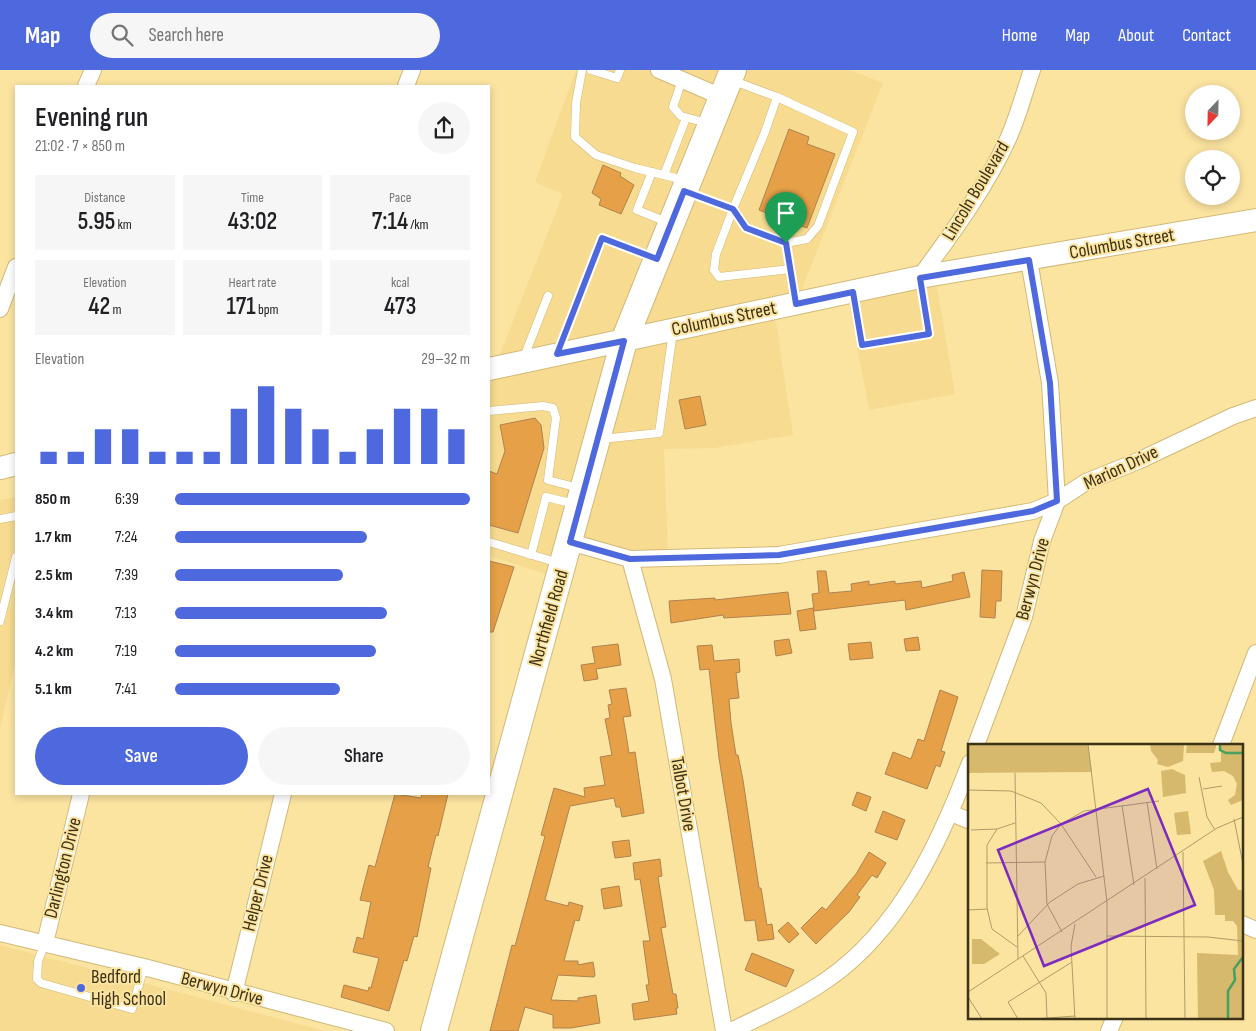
<!DOCTYPE html>
<meta charset="utf-8">
<style>
:root{--surface:#fff;--page:#f6f6f6;--text:#202124;--muted:#757577;--accent:#4e69dd}
body{margin:0;font-family:"Sofia Sans Condensed",sans-serif;background:var(--page);color:var(--text);height:100vh;display:flex;flex-direction:column;font-size:19px;white-space:nowrap}
*{box-sizing:border-box;margin:0}
p{font-size:16px;color:var(--muted)}
.icon{flex:none;width:28px;height:28px;fill:none;stroke:currentColor;stroke-width:2;stroke-linecap:round;stroke-linejoin:round}
.map{position:relative;flex:1;overflow:hidden}
.side{position:absolute;left:15px;top:15px;width:475px;height:710px;display:flex;flex-direction:column;background:var(--surface);border-radius:0px;box-shadow:0 2px 8px #0003}
.side>*{flex:none}
.needle{width:32px;rotate:202deg}
.controls{position:absolute;left:1185px;top:15px;display:grid;gap:10px}
.controls a{display:grid;place-items:center;width:55px;height:55px;border-radius:50%;background:var(--surface);box-shadow:0 2px 8px #0003;font-size:25px}
.pin{position:absolute;display:grid;place-items:center;width:42px;height:42px;color:#fff;margin:-51px -21px;border-radius:50% 50% 50% 0;rotate:-45deg;box-shadow:0 0 5px #0007}
.pin .icon{rotate:45deg}
.round{display:grid;place-items:center;flex:none;width:52px;height:52px;border-radius:26px;background:var(--page)}
.head{display:flex;align-items:center;justify-content:space-between;height:85px;padding:0 20px}
h1{font-size:28px;font-weight:600;line-height:38px}
.figures{display:grid;grid-template-columns:repeat(3,1fr);gap:8px;height:85px;padding:5px 20px}
.figures div{display:grid;align-content:center;border-radius:0px;background:var(--page);text-align:center}
.figures b{font-size:25px;font-weight:600}
.figures small{font-size:14px;font-weight:400}
.figures p{font-size:14px}
.chart{height:140px;padding:10px 20px}
.chart p{display:flex;justify-content:space-between}
.chart svg{width:100%;height:90px;margin-top:5px;stroke:var(--accent);stroke-width:6}
.cta{display:flex;gap:10px;margin-top:auto;padding:10px 20px}
.cta a{flex:1;height:58px;border-radius:30px;background:var(--accent);color:#fff;font-size:20px;font-weight:600;line-height:58px;text-align:center}
.cta a+a{background:var(--page);color:var(--text)}
ul{padding:0 20px;list-style:none;font-size:16px}
li{display:grid;grid-template-columns:80px 60px 1fr;align-items:center;height:38px}
li i{height:12px;border-radius:6px;background:var(--accent)}
header{display:flex;align-items:center;gap:30px;box-sizing:border-box;height:70px;padding:0 25px;background:var(--accent);color:#fff}
header strong{font-size:24px}
nav{display:flex;gap:28px;margin-inline-start:auto;font-size:18px}
.search{width:350px;height:45px;background:var(--page);display:flex;align-items:center;gap:12px;box-sizing:border-box;padding:0 18px;border-radius:28px;color:var(--muted);font-size:19px}
.map>svg:first-child{display:block}
.built{fill:#f6db90}
.building{fill:#e5a048;stroke:#af834f}
.lines{fill:none;stroke-linecap:round;stroke-linejoin:round}
.lane-casing{stroke:#d1b978;stroke-width:9}
.street-casing{stroke:#d1b978;stroke-width:18}
.secondary-casing{stroke:#d1b978;stroke-width:24}
.primary-casing{stroke:#d1b978;stroke-width:28}
.lane{stroke:#fff;stroke-width:8}
.street{stroke:#fff;stroke-width:16}
.secondary{stroke:#fff;stroke-width:22}
.primary{stroke:#fff;stroke-width:26}
.route-casing{stroke:#fff;stroke-width:10}
.route{stroke:#4e69dd;stroke-width:6}
.poi-dot{fill:#4e69dd;stroke:#fbe3a0;stroke-width:2}
.labels{text-anchor:middle;dominant-baseline:central;stroke-width:4;stroke-linejoin:round;paint-order:stroke}
.street-label{font-size:19px;fill:#3c3217;stroke:#fbe3a0}
.poi-label{font-size:19px;fill:#3c3217;stroke:#fbe3a0;text-anchor:start}
.inset-river{fill:none;stroke:#46a05e;stroke-width:2.5}
.inset-road{fill:none;stroke:#af9c69;stroke-width:1}
.view{fill:#7b2cbf;fill-opacity:0.15;stroke:#7b2cbf;stroke-width:2.5}
.inset-edge{fill:none;stroke:#3c3217;stroke-width:2.5}
</style>
<header>
<strong>Map</strong>
<div class="search"><svg class="icon" aria-label="search" viewBox="0 0 24 24"><circle cx="10" cy="10" r="6"/><path d="M15 15l6 6"/></svg>Search here</div>
<nav><a>Home</a><a>Map</a><a>About</a><a>Contact</a></nav>
</header>
<div class="map">
<svg width="1256" height="961" viewBox="0 0 1256 961">
<rect width="100%" height="100%" fill="#fbe3a0"/>
<!-- built -->
<g class="built">
<path d="M576 0H850L883 13 796 234 774 239 793 365 714 378 664 379 668 488 570 473 560 508 489 486V299L495 297 563 124 535 112Z"/>
<path d="M935 205 955 324 869 340 847 223Z"/>
<path d="M16 427V589L0 659V430Z"/>
<path d="M0 875 325 961H0Z"/>
</g>
<!-- building -->
<g class="building">
<path d="M789 59 809 67 807 74 835 84 807 158 759 140Z"/>
<path d="M603 95 621 103 620 106 634 115 621 144 599 135 601 129 592 123Z"/>
<path d="M700 326 706 355 685 359 679 330Z"/>
<path d="M535 348 541 355 544 378 518 463 489 455V401L497 404 505 381 500 355Z"/>
<path d="M489 491 514 497 493 562H489Z"/>
<path d="M982 500 1002 501 1001 531H996L995 548 980 547Z"/>
<path d="M817 501H826L829 523 852 521 851 514 869 511V515L895 511V514L921 511 922 518 953 511 952 505 964 502 970 527 906 540 905 530 814 541 812 524 819 523Z"/>
<path d="M788 522 791 544 724 548 723 545 671 553 669 531 715 528V530Z"/>
<path d="M813 538 816 559 800 561 797 541Z"/>
<path d="M918 567 920 580 906 581 904 569Z"/>
<path d="M789 569 792 583 776 586 774 571Z"/>
<path d="M871 572 873 588 850 590 848 574Z"/>
<path d="M618 574 621 595 596 599 598 609 584 611 581 595 595 593 592 577Z"/>
<path d="M712 575 714 591 739 589 740 602 736 603 739 628 729 629 731 653 736 685H738L743 710 759 818H761L767 855 772 854 774 869 758 871 755 850 745 851 719 688 709 599 700 600 697 576Z"/>
<path d="M626 618 631 646 623 647 625 658 629 683 635 682 644 743 622 747 620 737H616L614 728 570 736 545 830 568 836 569 832 583 836 579 851 575 850 564 891H578V895L593 892 595 905 594 907 558 905 551 930 578 931V928L596 925 600 953 571 958H553V945L525 937 518 961H490L512 875 515 876 545 766 541 765 554 718 585 727 584 718 605 715 600 687 612 685 605 649 610 648 608 635 612 634 609 620Z"/>
<path d="M940 620 958 627 941 681 945 682 940 697 936 695 927 719 885 704 893 682 911 689 918 669 924 671Z"/>
<path d="M857 722 871 727 866 741 852 735Z"/>
<path d="M395 724 421 728 422 724H448L438 766 436 765 428 797 431 798 417 867 414 866 407 891 404 890 389 941 341 927 344 915 368 921 369 917 371 918 379 888 353 882 357 867 363 869 371 832 360 830 363 818 369 795 375 797Z"/>
<path d="M883 741 905 750 897 770 875 762Z"/>
<path d="M629 770 631 786 615 788 612 772Z"/>
<path d="M869 782 886 793 877 808 872 805 857 825 860 827 849 842 816 874 801 858 822 837 826 840 856 804Z"/>
<path d="M660 789 662 806 658 807 666 857 661 858 673 924H676L678 938H676L677 944 634 950 632 934 649 931 646 915H649L643 871H650L640 809 635 810 633 793Z"/>
<path d="M619 816 622 836 604 839 601 819Z"/>
<path d="M788 852 799 864 789 873 778 861Z"/>
<path d="M752 883 794 900 786 917 745 900Z"/>
</g>
<g class="lines">
<defs>
<g id="lane">
<path d="M582 0 576 33 575 67 596 85 635 98 684 110"/>
<path d="M591 0 617 8 620 0"/>
<path d="M682 10 673 37 681 46 707 53"/>
<path d="M777 27 853 62 818 156 807 169 786 173"/>
<path d="M652 102 637 140 667 152"/>
<path d="M664 105 686 48"/>
<path d="M689 123 733 139 765 62 777 27 734 11"/>
<path d="M733 139 716 184 714 200 719 207 790 199"/>
<path d="M733 139 747 158 786 173 795 232"/>
<path d="M853 224 862 275 929 264 920 209"/>
<path d="M558 281 602 168 653 187"/>
<path d="M524 287 548 226"/>
<path d="M489 341 543 336 553 338 556 348 548 410 579 418"/>
<path d="M601 369 659 363 673 261"/>
<path d="M0 449 16 446"/>
<path d="M489 472 559 493"/>
<path d="M531 485 546 427 575 434"/>
<path d="M0 551 16 487"/>
<path d="M45 873 38 891 37 909 41 913 132 939 144 897"/>
</g>
<g id="street">
<path d="M659 0 722 27"/>
<path d="M86 16 93 0"/>
<path d="M406 16 412 0"/>
<path d="M920 207C952 163 985 119 1008 69 1018 47 1024 23 1032 0"/>
<path d="M0 239 16 197"/>
<path d="M570 472 630 489 779 485 1033 441 1057 431 1086 412 1138 391 1233 346 1256 338"/>
<path d="M630 489 663 609 724 961"/>
<path d="M976 675 1024 547 1042 471 1057 431 1050 313 1029 190"/>
<path d="M1221 675 1256 583"/>
<path d="M951 743 970 751"/>
<path d="M1242 854 1256 860"/>
<path d="M0 863 144 897 386 961"/>
<path d="M45 873 81 724"/>
<path d="M234 923 283 724"/>
<path d="M731 961C764 945 798 930 828 909 900 859 940 772 970 693"/>
<path d="M1109 961 1115 947"/>
</g>
<g id="secondary">
<path d="M489 299 920 207 1256 150"/>
<path d="M0 398 16 394"/>
</g>
<path id="primary" d="M434 961 624 271 733 0"/>
</defs>
<!-- lane casing -->
<use href="#lane" class="lane-casing"/>
<!-- street casing -->
<use href="#street" class="street-casing"/>
<!-- secondary casing -->
<use href="#secondary" class="secondary-casing"/>
<!-- primary casing -->
<use href="#primary" class="primary-casing"/>
<!-- lane -->
<use href="#lane" class="lane"/>
<!-- street -->
<use href="#street" class="street"/>
<!-- secondary -->
<use href="#secondary" class="secondary"/>
<!-- primary -->
<use href="#primary" class="primary"/>
</g>
<g class="lines">
<defs>
<path id="route" d="M684 121 733 139 746 158 786 173 796 234 853 222 862 275 929 264 920 208 1029 190 1050 313 1057 431 1033 441 779 485 630 489 570 472 624 271 557 284 602 168 657 189Z"/>
</defs>
<!-- route casing -->
<use href="#route" class="route-casing"/>
<!-- route -->
<use href="#route" class="route"/>
</g>
<!-- markers -->
<circle class="poi-dot" cx="81" cy="918" r="5"/>
<g class="labels">
<!-- street labels -->
<g class="street-label">
<text transform="translate(976 121) rotate(-59)">Lincoln Boulevard</text>
<text transform="translate(1122 174) rotate(-10)">Columbus Street</text>
<text transform="translate(724 249) rotate(-12)">Columbus Street</text>
<text transform="translate(1121 398) rotate(-25)">Marion Drive</text>
<text transform="translate(1033 509) rotate(-75)">Berwyn Drive</text>
<text transform="translate(549 548) rotate(-74)">Northfield Road</text>
<text transform="translate(683 724) rotate(80)">Talbot Drive</text>
<text transform="translate(63 798) rotate(-76)">Darlington Drive</text>
<text transform="translate(258 823) rotate(-76)">Helper Drive</text>
<text transform="translate(222 919) rotate(15)">Berwyn Drive</text>
</g>
<!-- poi labels -->
<g class="poi-label">
<text x="91" y="907">Bedford<tspan x="91" dy="22">High School</tspan></text>
</g>
</g>
<!-- overview -->
<g transform="translate(968 674)">
<rect width="275" height="275" fill="#fbe3a0"/>
<path d="M0 0H120L124 28 0 29ZM182 0H216L215 17 200 23 189 20 190 16 183 7ZM219 0H248V3L246 9H218ZM253 0H275V56L263 61 260 56 267 51 269 40 265 32 256 27 244 28 242 19 253 18ZM204 25 217 31 218 49 195 53 193 27ZM220 67 223 90 209 91 206 69ZM253 107 260 128 270 146H275V275H230L229 209 270 211 269 182 265 177H257V171H247L246 146 235 117ZM4 195H13L32 210 16 220H4Z" fill="#d6b96c"/>
<path class="inset-river" d="M252 0V6L258 9H275M260 275V247L267 236 266 225 275 213"/>
<path class="inset-road" d="M120 0 139 158V275M47 29 50 215M231 33 239 73 247 86M235 45 254 42M0 46 43 47 73 59 93 80 128 133M179 58 189 125M154 61 166 141M266 75 275 120M47 79 29 85 19 101V164L24 185 49 203M3 86 29 85M215 108 217 275M18 119 77 118M177 134 178 275M0 166 19 165M94 188 79 160 77 118 84 92 93 80 116 67 191 57M139 192 240 193 275 197M49 193 82 158 110 140 136 132M55 212 78 249 79 275M0 248 249 84 275 73M0 253 14 275M50 275 40 258 104 218M67 275 107 272M107 275 103 202 107 180"/>
<path class="view" d="M180 45 227 161 76 222 30 106Z"/>
<rect width="275" height="275" class="inset-edge"/>
</g>
</svg>
<div class="controls">
<a><svg class="needle" viewBox="-14 -14 28 28"><path d="M0-13l5 13h-10z" fill="#e53935"/><path d="M0 13l5-13h-10z" fill="#757577"/></svg></a>
<a><svg class="icon" aria-label="locate" viewBox="0 0 24 24"><circle cx="12" cy="12" r="6"/><path d="M12 2v4M12 18v4M2 12h4M18 12h4"/></svg></a>
</div>
<div class="pin" style="left:786px;top:173px;background:#1e9e55"><svg class="icon" aria-label="arrive" viewBox="0 0 24 24"><path d="M6 21V4h12l-3 4 3 4H6"/></svg></div>
<section class="side">
<div class="head"><div><h1>Evening run</h1><p>21:02 · 7 × 850 m</p></div><a class="round"><svg class="icon" aria-label="share" viewBox="0 0 24 24"><path d="M12 15V3M7 8l5-5 5 5M5 13v7h14v-7"/></svg></a></div>
<div class="figures">
<div><p>Distance</p><b>5.95<small> km</small></b></div>
<div><p>Time</p><b>43:02</b></div>
<div><p>Pace</p><b>7:14<small> /km</small></b></div>
</div>
<div class="figures">
<div><p>Elevation</p><b>42<small> m</small></b></div>
<div><p>Heart rate</p><b>171<small> bpm</small></b></div>
<div><p>kcal</p><b>473</b></div>
</div>
<div class="chart"><p><span>Elevation</span>29–32 m</p>
<svg viewBox="0 0 160 44" preserveAspectRatio="none"><path d="M5 44V38M15 44V38M25 44V27M35 44V27M45 44V38M55 44V38M65 44V38M75 44V17M85 44V6M95 44V17M105 44V27M115 44V38M125 44V27M135 44V17M145 44V17M155 44V27"/></svg>
</div>
<ul>
<li><b>850 m</b>6:39<i style="width:100%"></i></li>
<li><b>1.7 km</b>7:24<i style="width:65%"></i></li>
<li><b>2.5 km</b>7:39<i style="width:57%"></i></li>
<li><b>3.4 km</b>7:13<i style="width:72%"></i></li>
<li><b>4.2 km</b>7:19<i style="width:68%"></i></li>
<li><b>5.1 km</b>7:41<i style="width:56%"></i></li>
</ul>
<div class="cta"><a>Save</a><a>Share</a></div>
</section>
</div>
